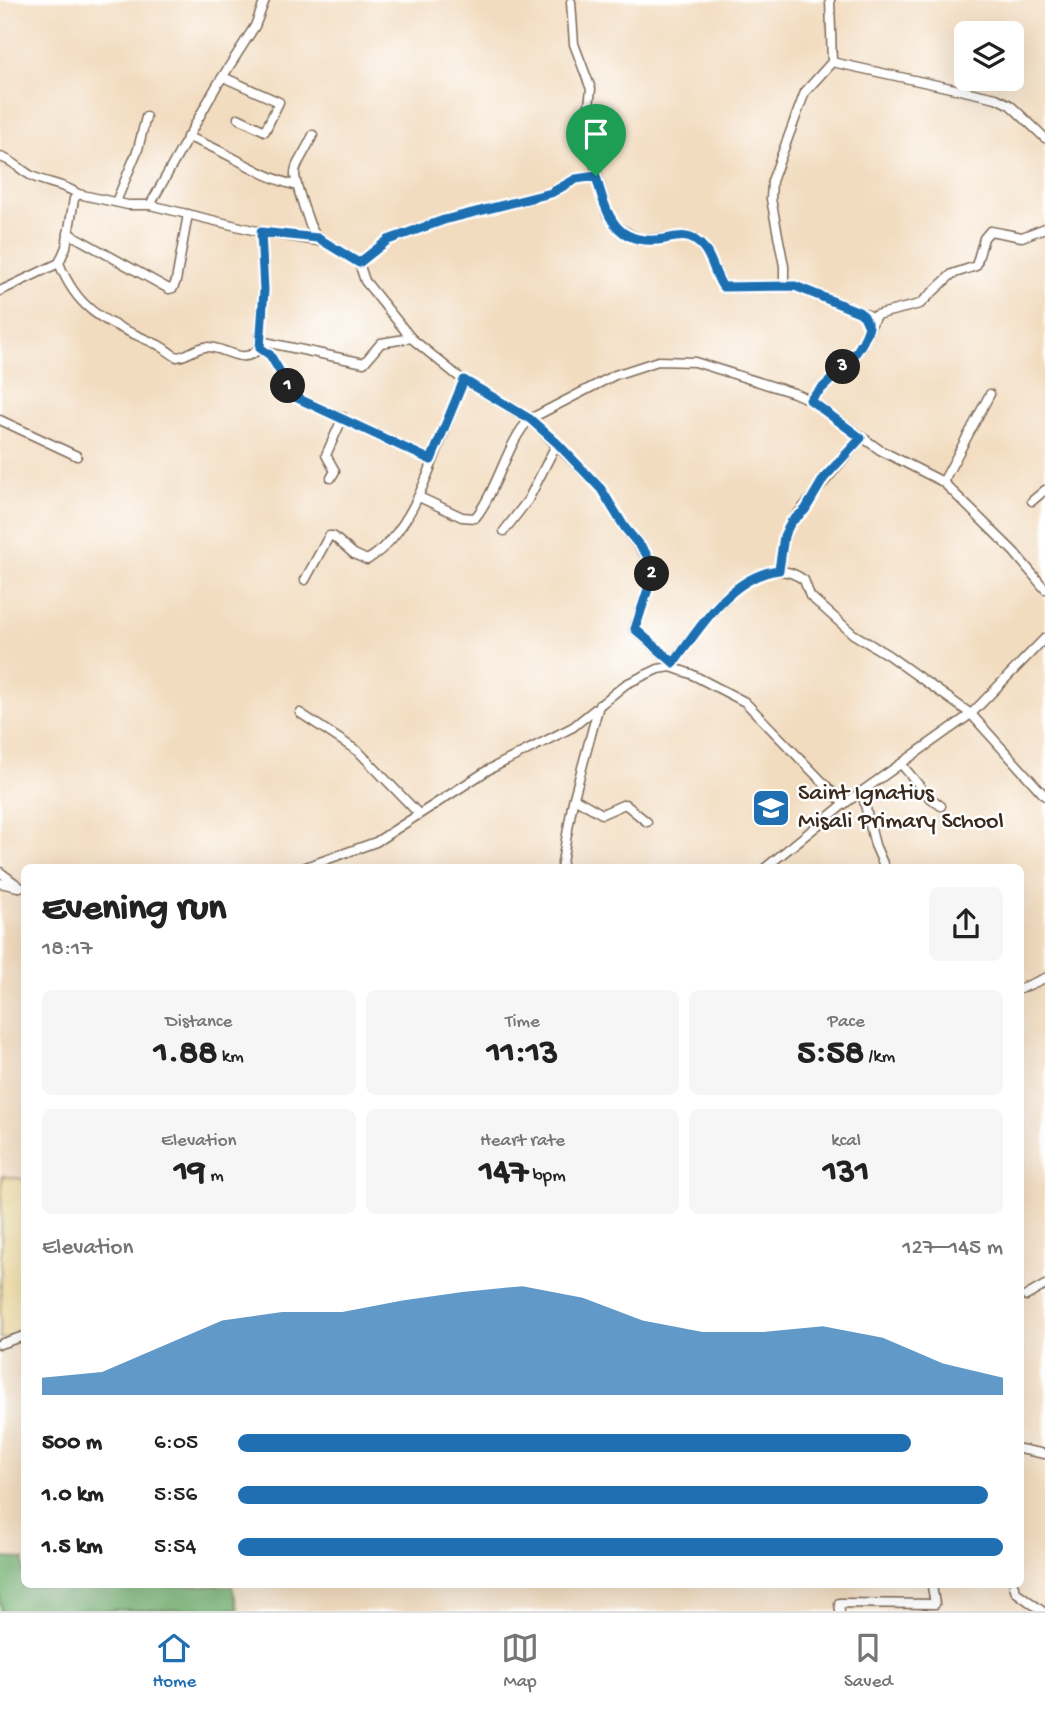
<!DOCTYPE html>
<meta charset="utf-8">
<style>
:root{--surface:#fff;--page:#f6f6f6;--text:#222;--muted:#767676;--line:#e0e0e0;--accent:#1f6fb2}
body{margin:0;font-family:"Gochi Hand",sans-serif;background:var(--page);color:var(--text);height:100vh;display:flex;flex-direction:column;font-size:26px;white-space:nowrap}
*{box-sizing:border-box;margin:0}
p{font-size:23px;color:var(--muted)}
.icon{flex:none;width:38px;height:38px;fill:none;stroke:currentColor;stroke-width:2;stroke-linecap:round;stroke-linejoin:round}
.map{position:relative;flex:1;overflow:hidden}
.sheet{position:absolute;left:21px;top:864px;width:1003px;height:724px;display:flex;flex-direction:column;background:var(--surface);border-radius:10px;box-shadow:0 7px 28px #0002}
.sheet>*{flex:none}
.tools{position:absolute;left:954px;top:21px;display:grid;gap:14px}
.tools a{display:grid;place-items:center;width:70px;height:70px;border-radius:10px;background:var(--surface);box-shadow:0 7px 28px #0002;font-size:35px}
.pin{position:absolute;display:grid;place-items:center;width:60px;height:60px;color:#fff;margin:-72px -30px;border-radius:50% 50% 50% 0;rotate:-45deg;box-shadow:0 0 7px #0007}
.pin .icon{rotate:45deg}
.km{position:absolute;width:35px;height:35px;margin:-18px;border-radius:50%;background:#222;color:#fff;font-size:19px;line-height:35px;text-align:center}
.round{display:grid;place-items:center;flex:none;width:74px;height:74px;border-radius:10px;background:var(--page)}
.overview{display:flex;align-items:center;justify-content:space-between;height:119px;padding:0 21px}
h1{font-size:38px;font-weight:800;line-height:52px}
.metrics{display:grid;grid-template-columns:repeat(3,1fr);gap:10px;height:119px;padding:7px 21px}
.metrics div{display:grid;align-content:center;border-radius:10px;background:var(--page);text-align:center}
.metrics b{font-size:35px;font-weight:800}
.metrics small{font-size:19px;font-weight:400}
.metrics p{font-size:19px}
.chart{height:196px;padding:14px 21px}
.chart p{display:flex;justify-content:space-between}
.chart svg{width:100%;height:126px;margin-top:7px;fill:var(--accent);opacity:.7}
ul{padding:0 21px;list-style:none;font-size:23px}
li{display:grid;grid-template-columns:112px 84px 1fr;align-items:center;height:52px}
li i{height:18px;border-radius:9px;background:var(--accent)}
.dock{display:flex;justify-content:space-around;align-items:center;height:98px;border-top:2px solid var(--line);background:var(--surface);font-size:19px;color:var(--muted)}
.dock a{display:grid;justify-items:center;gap:4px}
.dock .on{color:var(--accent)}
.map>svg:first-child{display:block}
.forest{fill:#76b272;stroke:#586e48;stroke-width:2}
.sand{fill:#eeda9e;stroke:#94825e;stroke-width:2}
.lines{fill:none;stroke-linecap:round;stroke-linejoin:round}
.street-casing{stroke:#7b6856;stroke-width:11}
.street{stroke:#fff;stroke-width:8}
.route-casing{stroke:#fff;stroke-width:14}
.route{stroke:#1f6fb2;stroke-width:9}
.labels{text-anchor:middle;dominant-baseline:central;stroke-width:5;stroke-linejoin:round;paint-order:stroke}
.poi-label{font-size:24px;fill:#3b2a1e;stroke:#fff;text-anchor:start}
</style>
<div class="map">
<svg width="1045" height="1611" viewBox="0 0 1045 1611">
<rect width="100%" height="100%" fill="#fff"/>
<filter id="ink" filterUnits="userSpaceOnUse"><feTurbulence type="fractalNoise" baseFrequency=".0143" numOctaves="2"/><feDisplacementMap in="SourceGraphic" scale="14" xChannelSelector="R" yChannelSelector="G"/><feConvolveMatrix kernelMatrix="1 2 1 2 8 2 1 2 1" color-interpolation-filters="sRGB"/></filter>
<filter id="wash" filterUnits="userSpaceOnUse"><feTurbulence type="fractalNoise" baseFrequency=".00686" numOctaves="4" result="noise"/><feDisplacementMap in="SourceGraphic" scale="28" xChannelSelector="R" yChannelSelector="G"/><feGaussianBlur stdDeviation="1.57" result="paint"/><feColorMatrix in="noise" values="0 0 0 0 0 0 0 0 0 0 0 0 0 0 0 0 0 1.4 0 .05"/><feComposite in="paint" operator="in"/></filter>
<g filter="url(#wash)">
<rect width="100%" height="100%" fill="#f2dcbf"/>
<!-- forest -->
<path class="forest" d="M0 1558 24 1559V1586H232L238 1609 0 1611Z"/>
<!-- sand -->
<path class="sand" d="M2 1176 24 1179V1342L0 1338Z"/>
</g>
<g filter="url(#ink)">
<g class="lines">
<defs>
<g id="street">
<path d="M265 0 255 26 216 87 150 205 261 232 325 242 359 263 365 281 411 338 464 381 530 419 615 375 658 361 695 362 794 393 810 400 880 450 943 482 1014 552 1045 589"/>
<path d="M571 2 574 44 591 89 586 131 607 214 616 226 640 240 685 236 696 241 708 254 723 287 795 286 873 317"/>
<path d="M832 62 996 98 1010 105 1045 138"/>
<path d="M223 77 279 102 265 131 238 118"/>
<path d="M313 135C293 177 289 161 304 208 309 220 309 228 318 238"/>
<path d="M187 137C225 149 256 175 294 185"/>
<path d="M0 157C13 160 19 169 30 175 46 184 63 183 78 194"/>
<path d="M116 202 138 149 146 117"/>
<path d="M68 233 169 289 173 288 176 281 188 214"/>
<path d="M59 263C79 314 108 322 154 343 163 346 169 353 177 357 188 356 195 348 205 347 224 345 243 368 259 348L264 290 261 232"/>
<path d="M359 263 388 240 444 220 551 193 576 179 596 176"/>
<path d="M784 286V266L771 199 772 181 805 92 832 62 830 0"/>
<path d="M0 291 59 263 66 247 74 199 78 194 128 205H150"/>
<path d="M260 341 364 363 381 343 411 338"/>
<path d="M259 348 270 355 295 397 431 460"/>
<path d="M810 400 847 364 860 348 876 315 920 304 952 274 976 266 984 238 990 231 1022 237 1045 228"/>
<path d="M0 420 77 456"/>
<path d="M331 478 335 471 326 455 343 417"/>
<path d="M943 482 990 394"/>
<path d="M419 497 462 517 475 518C497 491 508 440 530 419L601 489 625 529 650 561 651 580 634 629 674 663"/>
<path d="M1032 501 1045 490"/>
<path d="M504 531 528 500 557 443"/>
<path d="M779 571 784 536 791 522 861 438"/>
<path d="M305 580 329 536H333L354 554 367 560C421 528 438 436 464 381"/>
<path d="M671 667C696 632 753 542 804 580L810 596 853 634 888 655 971 714 1045 796"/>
<path d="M300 713 359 752 418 813"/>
<path d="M902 765 928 796 941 806"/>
<path d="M862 793 875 845 885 868"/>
<path d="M574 798 602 814 625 804 647 822"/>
<path d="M303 868 376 842 488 770 573 727 626 684 658 669 671 667 691 674 745 702 844 804"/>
<path d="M561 868 573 801 599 705"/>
<path d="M765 868 844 804 971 714 1045 638"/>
<path d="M0 872 20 887"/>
<path d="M0 883 18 887"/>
<path d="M1020 989 1045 978"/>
<path d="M1026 1296 1045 1285"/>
<path d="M0 1344 24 1336"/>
<path d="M1020 1449 1045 1454"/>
<path d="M1014 1586 1016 1592 1042 1611"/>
<path d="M840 1611 839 1603 935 1604 932 1586"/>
</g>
</defs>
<!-- street casing -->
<use href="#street" class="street-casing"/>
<!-- street -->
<use href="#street" class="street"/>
</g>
</g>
<g class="lines" filter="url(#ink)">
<defs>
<path id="route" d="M596 176C607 216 615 247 665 239 676 237 687 234 696 241 712 251 713 273 723 287L795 286 859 312 864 316 869 327C860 358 831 378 810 400L861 438 824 478 805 510 791 522 784 536 779 570C731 576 700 627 674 663L635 629 651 580 650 561 645 552 625 528 601 489 557 443 530 419 464 380 431 460 295 397 270 355 260 348 264 290 261 232 318 238 359 263 388 240 444 220 551 193 576 179Z"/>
</defs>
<!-- route casing -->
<use href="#route" class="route-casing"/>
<!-- route -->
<use href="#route" class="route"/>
</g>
<!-- icons -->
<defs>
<symbol id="school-square" viewBox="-11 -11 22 22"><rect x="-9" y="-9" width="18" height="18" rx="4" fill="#1f6fb2" stroke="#fff"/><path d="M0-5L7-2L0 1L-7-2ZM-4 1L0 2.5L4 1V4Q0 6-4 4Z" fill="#fff"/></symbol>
</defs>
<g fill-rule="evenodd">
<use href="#school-square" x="749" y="786" width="44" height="44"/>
</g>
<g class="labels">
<!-- poi labels -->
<g class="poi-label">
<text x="798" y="794">Saint Ignatius<tspan x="798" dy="28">Misali Primary School</tspan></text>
</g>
</g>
</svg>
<div class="tools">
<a><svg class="icon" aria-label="layers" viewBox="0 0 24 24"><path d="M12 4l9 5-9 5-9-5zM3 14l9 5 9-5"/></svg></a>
</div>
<div class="pin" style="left:596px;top:176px;background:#1e9e55"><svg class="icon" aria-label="arrive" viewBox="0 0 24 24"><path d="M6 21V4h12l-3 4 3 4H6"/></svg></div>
<b class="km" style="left:288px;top:386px">1</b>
<b class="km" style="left:652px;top:574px">2</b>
<b class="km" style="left:843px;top:367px">3</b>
<section class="sheet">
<div class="overview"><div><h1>Evening run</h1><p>18:17</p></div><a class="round"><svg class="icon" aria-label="share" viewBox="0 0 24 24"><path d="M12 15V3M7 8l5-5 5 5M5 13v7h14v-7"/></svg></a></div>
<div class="metrics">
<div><p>Distance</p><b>1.88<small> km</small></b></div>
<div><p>Time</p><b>11:13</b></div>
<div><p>Pace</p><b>5:58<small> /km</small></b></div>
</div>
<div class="metrics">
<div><p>Elevation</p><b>19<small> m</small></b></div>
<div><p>Heart rate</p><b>147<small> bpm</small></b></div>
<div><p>kcal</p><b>131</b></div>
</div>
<div class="chart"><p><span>Elevation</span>127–145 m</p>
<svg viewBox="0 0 160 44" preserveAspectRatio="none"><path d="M0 44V38L10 36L20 27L30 18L40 15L50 15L60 11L70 8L80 6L90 10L100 18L110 22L120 22L130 20L140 24L150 33L160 38V44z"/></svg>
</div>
<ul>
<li><b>500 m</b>6:05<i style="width:88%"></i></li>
<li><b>1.0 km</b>5:56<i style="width:98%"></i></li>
<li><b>1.5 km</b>5:54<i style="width:100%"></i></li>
</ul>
</section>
</div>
<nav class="dock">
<a class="on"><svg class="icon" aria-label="home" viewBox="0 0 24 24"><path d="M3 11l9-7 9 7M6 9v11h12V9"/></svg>Home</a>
<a><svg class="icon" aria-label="map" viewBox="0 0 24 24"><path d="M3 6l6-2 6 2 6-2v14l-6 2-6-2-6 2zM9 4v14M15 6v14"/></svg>Map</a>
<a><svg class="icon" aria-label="saved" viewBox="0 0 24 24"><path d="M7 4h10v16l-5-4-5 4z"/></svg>Saved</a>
</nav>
